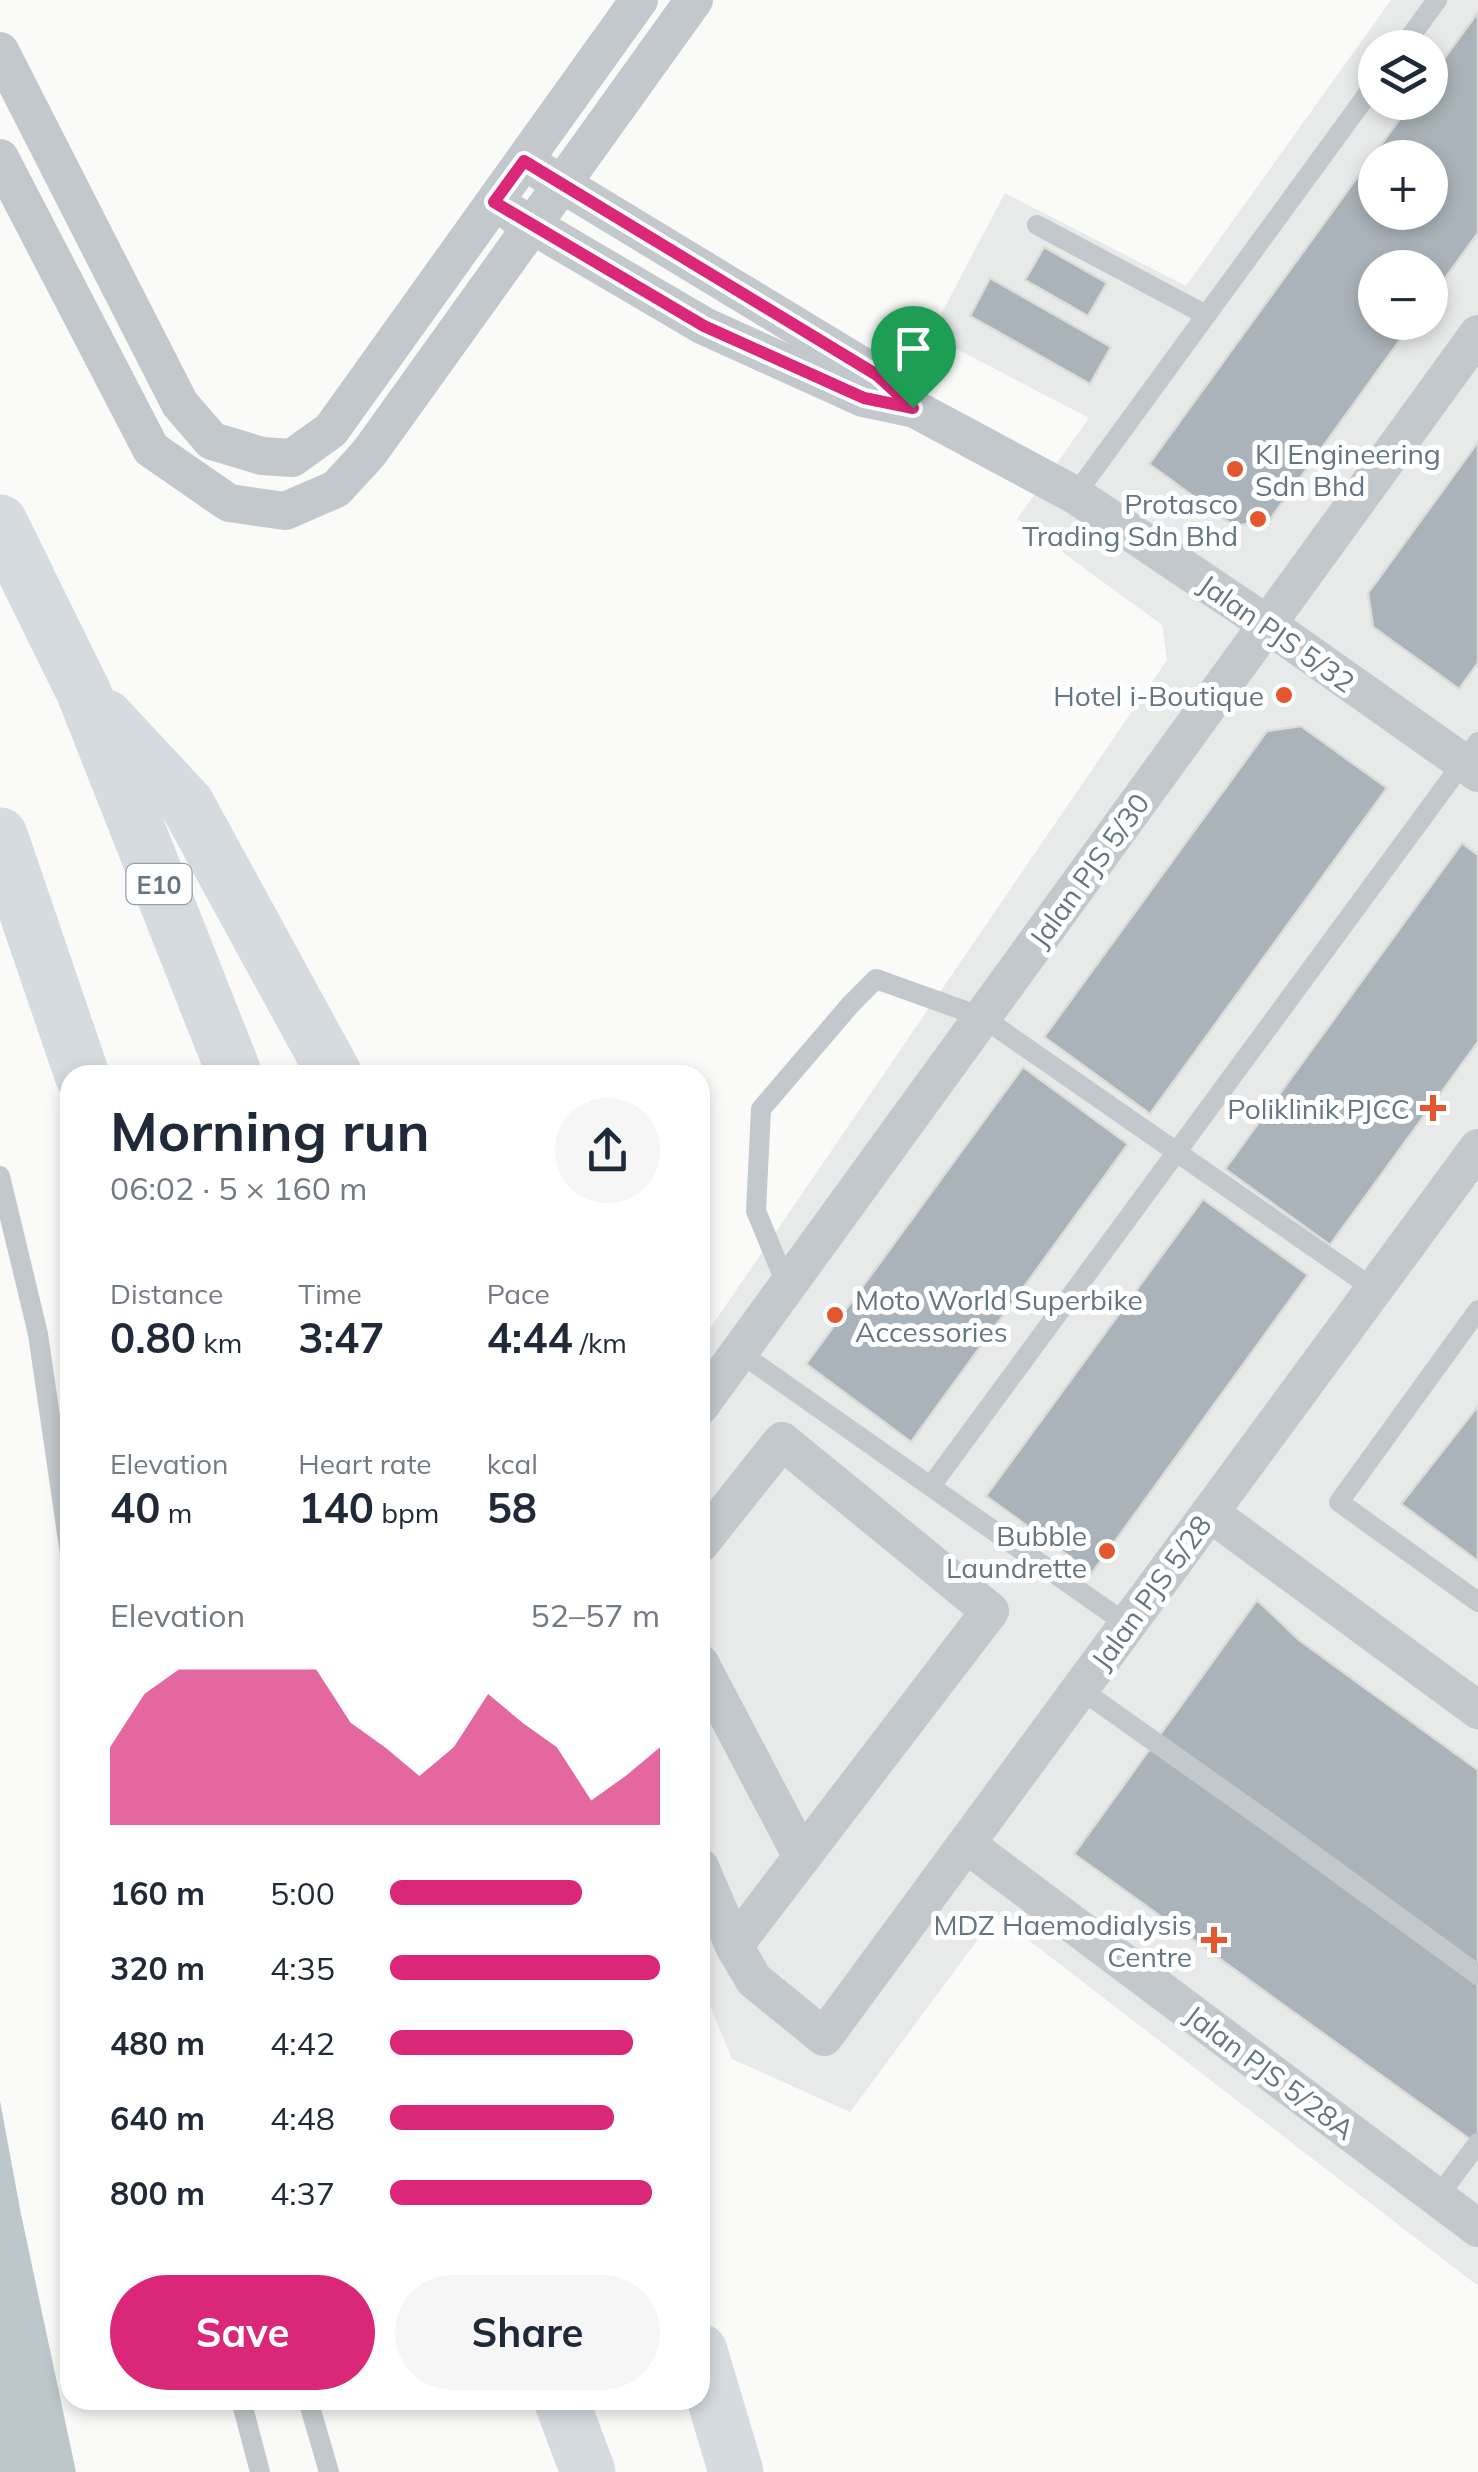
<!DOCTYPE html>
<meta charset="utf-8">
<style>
:root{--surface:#fff;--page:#f6f6f7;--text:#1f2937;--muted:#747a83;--accent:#db2777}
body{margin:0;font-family:Mulish,sans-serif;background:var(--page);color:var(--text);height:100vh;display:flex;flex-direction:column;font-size:38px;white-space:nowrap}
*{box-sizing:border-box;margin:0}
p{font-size:32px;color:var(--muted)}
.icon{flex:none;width:55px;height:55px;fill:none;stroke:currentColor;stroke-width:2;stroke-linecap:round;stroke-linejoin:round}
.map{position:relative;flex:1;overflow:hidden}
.drawer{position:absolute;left:60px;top:1065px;width:650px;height:1345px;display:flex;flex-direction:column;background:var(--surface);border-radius:30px;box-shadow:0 5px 15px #0003}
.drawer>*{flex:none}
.tools{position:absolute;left:1358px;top:30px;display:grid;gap:20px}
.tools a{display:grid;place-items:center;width:90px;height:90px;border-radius:50%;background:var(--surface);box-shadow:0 5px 15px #0003;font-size:50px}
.pin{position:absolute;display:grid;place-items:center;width:85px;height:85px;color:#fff;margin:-102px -42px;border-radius:50% 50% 50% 0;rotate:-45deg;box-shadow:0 0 10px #0007}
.pin .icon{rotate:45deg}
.round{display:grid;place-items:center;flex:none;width:105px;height:105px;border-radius:52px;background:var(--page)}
.summary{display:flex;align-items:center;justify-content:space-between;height:170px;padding:0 50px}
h1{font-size:55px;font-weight:700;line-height:75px}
.metrics{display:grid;grid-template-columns:repeat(3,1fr);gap:15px;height:170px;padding:10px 50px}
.metrics div{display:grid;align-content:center}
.metrics b{font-size:42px;font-weight:700}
.metrics small{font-size:28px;font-weight:400}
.metrics p{font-size:28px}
.chart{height:280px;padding:20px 50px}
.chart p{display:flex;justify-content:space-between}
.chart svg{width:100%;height:180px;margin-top:10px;fill:var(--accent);opacity:.7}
.action{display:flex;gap:20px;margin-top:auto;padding:20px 50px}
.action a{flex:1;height:115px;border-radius:60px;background:var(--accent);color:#fff;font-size:40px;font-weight:700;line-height:115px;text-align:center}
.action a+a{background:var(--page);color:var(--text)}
ul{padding:0 50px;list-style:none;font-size:32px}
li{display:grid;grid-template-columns:160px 120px 1fr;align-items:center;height:75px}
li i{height:25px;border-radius:12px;background:var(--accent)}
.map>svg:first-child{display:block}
.built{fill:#e8e9e9;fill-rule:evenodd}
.water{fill:#bbc7cb}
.building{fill:#aab3b9;stroke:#dcdcda;stroke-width:2.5;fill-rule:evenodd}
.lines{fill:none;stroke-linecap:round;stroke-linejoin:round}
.service{stroke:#c3c8cc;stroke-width:20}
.minor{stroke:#c3c8cc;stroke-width:38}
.motorway{stroke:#d6dbdf;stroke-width:55}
.route-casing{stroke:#fff;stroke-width:20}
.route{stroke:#db2777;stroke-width:12}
.poi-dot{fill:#e4572e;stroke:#fff;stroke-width:4}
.labels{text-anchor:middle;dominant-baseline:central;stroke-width:10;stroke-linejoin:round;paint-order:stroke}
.shield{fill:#fff;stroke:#939fa8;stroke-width:2.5}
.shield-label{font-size:25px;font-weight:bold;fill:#657683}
.poi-label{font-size:28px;fill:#657683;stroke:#fff;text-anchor:end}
.street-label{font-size:28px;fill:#657683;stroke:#fff}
</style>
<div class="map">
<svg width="1478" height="2472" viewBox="0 0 1478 2472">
<rect width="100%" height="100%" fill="#fafaf8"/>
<!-- built -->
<path class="built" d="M1391 0H1478V2286L996 1915 850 2112 732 2059 700 1982V1343L1167 660 1162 625 1017 519 1089 418 930 335 1005 193 1186 286ZM1375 48H1430V102H1375ZM1375 158H1430V212H1375ZM1375 268H1430V322H1375Z"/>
<!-- water -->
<path class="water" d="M0 2101 21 2214 76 2472H0Z"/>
<!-- building -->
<g class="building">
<path d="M1478 12V233L1430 299V268H1375V322H1413L1269 521 1234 526 1149 464 1412 102H1430V78ZM1375 158H1430V212H1375Z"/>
<path d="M1044 247 1107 283 1088 316 1025 280Z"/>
<path d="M990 278 1111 347 1090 384 970 316Z"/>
<path d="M1478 442V663L1459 689 1373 627 1368 593Z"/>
<path d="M1301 726 1387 788 1150 1114 1044 1037 1267 731Z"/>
<path d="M1462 843 1478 855V1042L1330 1245 1225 1169Z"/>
<path d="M1023 1067 1128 1144 911 1442 806 1364Z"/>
<path d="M1203 1199 1308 1275 1092 1573 986 1496Z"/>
<path d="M1478 1406V1561L1401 1504Z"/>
<path d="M1257 1600 1299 1640 1478 1770V2145L1074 1854Z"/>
</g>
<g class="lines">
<!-- service -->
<g class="service">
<path d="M1402 48 1437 0"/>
<path d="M1037 225 1206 315"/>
<path d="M1075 495 1375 84"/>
<path d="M0 1176 38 1334 70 1554"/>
<path d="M787 1286 756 1211 761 1109 851 1004 876 979 982 1017 1374 1289"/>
<path d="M1478 1310 1339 1502 1478 1602"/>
<path d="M739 1352 1128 1625"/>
<path d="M931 1486 1478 742"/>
<path d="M1080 1689 1278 1829 1478 1975"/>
<path d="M1437 2198 1478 2143"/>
<path d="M241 2400 260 2472"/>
<path d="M308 2400 329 2472"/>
</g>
<!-- minor -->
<g class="minor">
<path d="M0 51 180 404 212 441 262 456 292 458 331 430 639 0"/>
<path d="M0 158 151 449 229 503 285 511 336 489 369 453 694 0"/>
<path d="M524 161 877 375 913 408 1075 495 1267 624 1478 773"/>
<path d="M513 214 704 326 863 398 910 408"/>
<path d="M700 1406 1478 334"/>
<path d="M1210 1513 1478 1710"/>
<path d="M700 1544 782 1441 990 1611 802 1857"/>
<path d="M700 1663 802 1857 734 1946"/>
<path d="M966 1844 1478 2228"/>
<path d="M700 1867 734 1946 754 1980 824 2037 1478 1148"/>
</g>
<!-- motorway -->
<g class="motorway">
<path d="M0 522 84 693 235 1075"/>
<path d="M106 717 187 804 335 1075"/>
<path d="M0 835 82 1075"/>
<path d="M700 2351 736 2472"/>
<path d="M561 2400 588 2472"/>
</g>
</g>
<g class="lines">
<defs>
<path id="route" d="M524 161 877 375 913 408 864 398 704 326 494 202Z"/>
</defs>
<!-- route casing -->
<use href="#route" class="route-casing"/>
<!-- route -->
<use href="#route" class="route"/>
</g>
<!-- markers -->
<g class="poi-dot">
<circle cx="1235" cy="469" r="10"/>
<circle cx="1258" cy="519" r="10"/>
<circle cx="1284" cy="695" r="10"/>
<path d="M1428 1093h10v10h10v10h-10v10h-10v-10h-10v-10h10z"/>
<circle cx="835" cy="1315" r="10"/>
<circle cx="1107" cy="1551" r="10"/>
<path d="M1209 1925h10v10h10v10h-10v10h-10v-10h-10v-10h10z"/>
</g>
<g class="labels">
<!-- shield labels -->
<rect class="shield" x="126.5" y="864" width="65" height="40" rx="8"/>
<g class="shield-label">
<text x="159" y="884">E10</text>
</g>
<!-- poi labels -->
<g class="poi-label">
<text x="1255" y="453" text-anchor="start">KI Engineering<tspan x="1255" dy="32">Sdn Bhd</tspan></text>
<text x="1238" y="503">Protasco<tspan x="1238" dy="32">Trading Sdn Bhd</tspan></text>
<text x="1264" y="695">Hotel i-Boutique</text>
<text x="1410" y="1108">Poliklinik PJCC</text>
<text x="855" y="1299" text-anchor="start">Moto World Superbike<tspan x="855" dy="32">Accessories</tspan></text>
<text x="1087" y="1535">Bubble<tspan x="1087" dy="32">Laundrette</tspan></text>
<text x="1192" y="1924">MDZ Haemodialysis<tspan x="1192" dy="32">Centre</tspan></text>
</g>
<!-- street labels -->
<g class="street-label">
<text transform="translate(1277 633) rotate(35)">Jalan PJS 5/32</text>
<text transform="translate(1089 870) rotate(-54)">Jalan PJS 5/30</text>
<text transform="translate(1151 1592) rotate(-54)">Jalan PJS 5/28</text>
<text transform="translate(1270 2072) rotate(37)">Jalan PJS 5/28A</text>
</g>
</g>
</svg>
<div class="tools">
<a><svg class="icon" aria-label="layers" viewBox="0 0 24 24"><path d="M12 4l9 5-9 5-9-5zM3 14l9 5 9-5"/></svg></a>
<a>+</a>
<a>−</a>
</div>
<div class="pin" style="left:913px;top:408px;background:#1e9e55"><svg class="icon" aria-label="arrive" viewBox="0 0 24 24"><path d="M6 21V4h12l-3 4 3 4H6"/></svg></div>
<section class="drawer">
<div class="summary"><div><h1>Morning run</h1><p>06:02 · 5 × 160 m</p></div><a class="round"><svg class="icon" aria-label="share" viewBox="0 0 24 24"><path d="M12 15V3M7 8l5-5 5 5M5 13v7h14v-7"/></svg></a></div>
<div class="metrics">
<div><p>Distance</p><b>0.80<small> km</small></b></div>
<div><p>Time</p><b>3:47</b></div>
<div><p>Pace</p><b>4:44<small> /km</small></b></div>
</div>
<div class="metrics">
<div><p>Elevation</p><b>40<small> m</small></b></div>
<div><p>Heart rate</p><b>140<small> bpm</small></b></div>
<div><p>kcal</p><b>58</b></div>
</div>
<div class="chart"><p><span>Elevation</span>52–57 m</p>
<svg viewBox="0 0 160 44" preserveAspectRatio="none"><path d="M0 44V25L10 12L20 6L30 6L40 6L50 6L60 6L70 19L80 25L90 32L100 25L110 12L120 19L130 25L140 38L150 32L160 25V44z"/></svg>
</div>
<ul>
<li><b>160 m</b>5:00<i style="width:71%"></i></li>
<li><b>320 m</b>4:35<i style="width:100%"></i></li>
<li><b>480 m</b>4:42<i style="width:90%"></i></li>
<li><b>640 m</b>4:48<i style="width:83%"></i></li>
<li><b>800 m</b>4:37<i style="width:97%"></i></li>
</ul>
<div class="action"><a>Save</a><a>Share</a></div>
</section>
</div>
